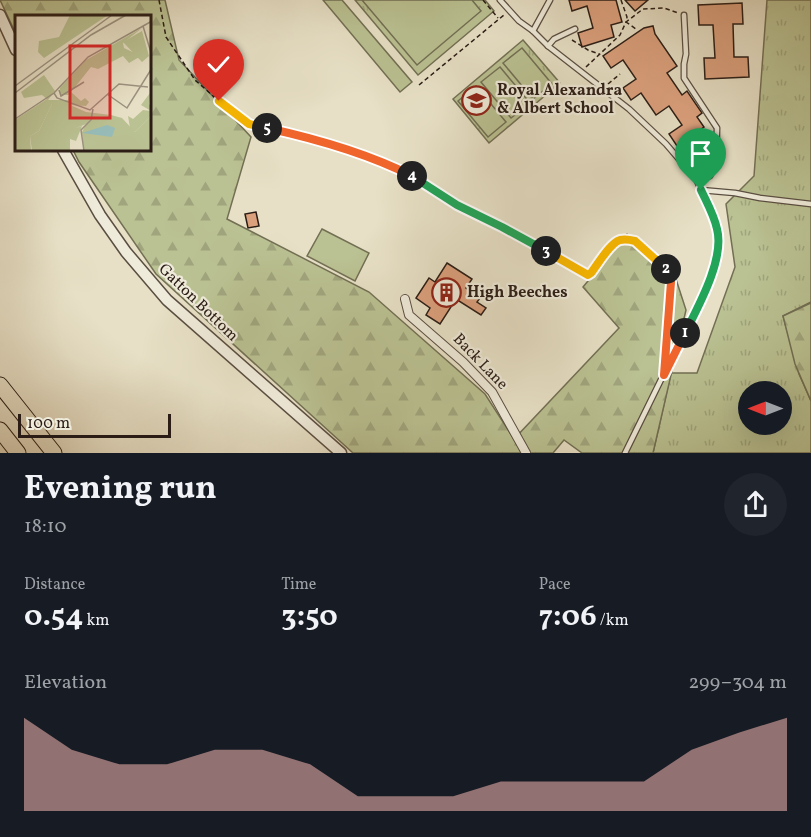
<!DOCTYPE html>
<meta charset="utf-8">
<style>
:root{--surface:#171b24;--page:#20242c;--text:#f1f3f6;--muted:#9ea1a6;--accent:#c59692}
body{margin:0;font-family:Vollkorn,serif;background:var(--page);color:var(--text);height:100vh;display:flex;flex-direction:column;font-size:22px;white-space:nowrap}
*{box-sizing:border-box;margin:0}
p{font-size:20px;color:var(--muted)}
.icon{flex:none;width:33px;height:33px;fill:none;stroke:currentColor;stroke-width:2;stroke-linecap:round;stroke-linejoin:round}
.map{position:relative;height:453px;overflow:hidden}
.panel{display:flex;flex-direction:column;background:var(--surface);flex:1}
.panel>*{flex:none}
.needle{width:39px;rotate:270deg}
.controls{position:absolute;left:738px;top:381px;display:grid;gap:12px}
.controls a{display:grid;place-items:center;width:54px;height:54px;border-radius:50%;background:var(--surface);box-shadow:0 6px 24px #0002;font-size:30px}
.scale{position:absolute;left:18px;bottom:15px;width:153px;box-sizing:border-box;padding-left:6px;border:3px solid #2b1d16;border-top:0;font-size:16px;line-height:21px;white-space:nowrap;color:#2b1d16;-webkit-text-stroke:4px #efebda;paint-order:stroke}
.pin{position:absolute;display:grid;place-items:center;width:51px;height:51px;color:#fff;margin:-62px -26px;border-radius:50% 50% 50% 0;rotate:-45deg;box-shadow:0 0 6px #0007}
.pin .icon{rotate:45deg}
.km{position:absolute;width:30px;height:30px;margin:-15px;border-radius:50%;background:#222;color:#fff;font-size:16px;line-height:30px;text-align:center}
.round{display:grid;place-items:center;flex:none;width:63px;height:63px;border-radius:32px;background:var(--page)}
.overview{display:flex;align-items:center;justify-content:space-between;height:102px;padding:0 24px}
h1{font-size:33px;font-weight:700;line-height:45px}
.figures{display:grid;grid-template-columns:repeat(3,1fr);gap:9px;height:102px;padding:6px 24px}
.figures div{display:grid;align-content:center}
.figures b{font-size:30px;font-weight:700}
.figures small{font-size:16px;font-weight:400}
.figures p{font-size:16px}
.chart{height:168px;padding:12px 24px}
.chart p{display:flex;justify-content:space-between}
.chart svg{width:100%;height:108px;margin-top:6px;fill:var(--accent);opacity:.7}
.map>svg:first-child{display:block}
.grass{fill:url(#grass-tufts);stroke:#726f54;stroke-width:1.5;fill-rule:evenodd}
.forest{fill:url(#forest-firs);stroke:#726f54;stroke-width:1.5}
.pitch{fill:#bac192;stroke:#726f54;stroke-width:1.5}
.building{fill:#dba07c;stroke:#2b1d16;stroke-width:1.5}
.lines{fill:none;stroke-linecap:round;stroke-linejoin:round}
.service-casing{stroke:#5a4e42;stroke-width:7}
.minor-casing{stroke:#5a4e42;stroke-width:10}
.tertiary-casing{stroke:#5a4e42;stroke-width:13}
.motorway-casing{stroke:#2b1d16;stroke-width:17}
.path{stroke:#2b1d16;stroke-width:1.5;stroke-dasharray:4.5 3;stroke-linecap:butt}
.service{stroke:#efebda;stroke-width:4.5}
.minor{stroke:#efebda;stroke-width:8}
.tertiary{stroke:#efebda;stroke-width:10}
.motorway{stroke:#e7e0c6;stroke-width:15}
.split-1-casing{stroke:#fff;stroke-width:12}
.split-2-casing{stroke:#fff;stroke-width:12}
.split-3-casing{stroke:#fff;stroke-width:12}
.split-4-casing{stroke:#fff;stroke-width:12}
.split-5-casing{stroke:#fff;stroke-width:12}
.split-6-casing{stroke:#fff;stroke-width:12}
.split-1{stroke:#22a559;stroke-width:8}
.split-2{stroke:#f0652b;stroke-width:8}
.split-3{stroke:#f5b400;stroke-width:8}
.split-4{stroke:#22a559;stroke-width:8}
.split-5{stroke:#f0652b;stroke-width:8}
.split-6{stroke:#f5b400;stroke-width:8}
.labels{text-anchor:middle;dominant-baseline:central;stroke-width:4.5;stroke-linejoin:round;paint-order:stroke}
.poi-label{font-size:16px;font-weight:bold;fill:#2b1d16;stroke:#efebda;text-anchor:start}
.street-label{font-size:16px;fill:#2b1d16;stroke:#efebda}
.inset-road{fill:none;stroke:#9c9280;stroke-width:1.5}
.view{fill:#d62828;fill-opacity:0.15;stroke:#d62828;stroke-width:3}
.inset-edge{fill:none;stroke:#2b1d16;stroke-width:3}
</style>
<div class="map">
<svg width="811" height="453" viewBox="0 0 811 453">
<defs>
<pattern id="grass-tufts" width="24" height="20" patternUnits="userSpaceOnUse" patternTransform="scale(1.5)"><rect width="24" height="20" fill="#bac192"/><path d="M3 7l-1-3M5 7V3M7 7l1-3M15 17l-1-3M17 17v-4M19 17l1-3" fill="none" stroke="#a0a57d"/></pattern>
<pattern id="forest-firs" width="22" height="20" patternUnits="userSpaceOnUse" patternTransform="scale(1.5)"><rect width="22" height="20" fill="#bac192"/><path d="M5 1l3.5 6h-7zM16 11l3.5 6h-7z" fill="#a0a57d"/></pattern>
</defs>
<rect width="100%" height="100%" fill="#e7e0c6"/>
<filter id="stains"><feTurbulence type="fractalNoise" baseFrequency=".00333" numOctaves="4"/><feColorMatrix values="0 0 0 0 .2 0 0 0 0 .09 0 0 0 0 .02 0 0 0 .5 -.17"/></filter>
<radialGradient id="worn" r=".72"><stop offset=".6" stop-color="#630" stop-opacity="0"/><stop offset="1" stop-color="#630" stop-opacity=".3"/></radialGradient>
<!-- grass -->
<g class="grass">
<path d="M355 0H485L494 11 418 75Z"/>
<path d="M767 0H811V302L783 316 799 374 811 401V453H653L671 373H697L735 267 726 204 754 176ZM748 392H782V424H748Z"/>
<path d="M523 40 560 83 489 143 453 99Z"/>
</g>
<!-- forest -->
<g class="forest">
<path d="M0 0H165L179 60 251 137 227 219 369 292 485 394 514 439 619 328 583 287 627 234 674 273 686 310 653 453H582L564 440 553 453H353L156 274 79 162 73 150H150V16H16V34Z"/>
<path d="M811 303V401L795 364 783 316Z"/>
</g>
<!-- pitch -->
<g class="pitch">
<path d="M323 0H342L412 82 400 92Z"/>
<path d="M362 0H472L481 11 417 65Z"/>
<path d="M522 48 552 84 533 99 503 63Z"/>
<path d="M500 67 530 103 511 118 481 82Z"/>
<path d="M476 86 506 122 488 137 458 101Z"/>
<path d="M322 229 369 253 355 281 307 256Z"/>
</g>
<!-- building -->
<g class="building">
<path d="M569 0H616L622 22 611 25 614 37 582 47 578 33 593 28 587 6 572 11Z"/>
<path d="M625 0H648L635 11Z"/>
<path d="M742 3 743 24H733L734 57H748L749 77 705 79 704 58H715L713 25H699L698 5Z"/>
<path d="M653 26 655 34 677 66 667 73 682 95 687 91 702 113 697 117 704 127 677 146 669 134 682 125 669 106 656 115 641 93 631 100 623 88 636 79 623 60 611 68 603 56 644 28Z"/>
<path d="M256 212 259 226 248 228 245 214Z"/>
<path d="M447 263 472 279 466 288 480 298 477 302 486 308 481 315 456 299 440 324 426 315 430 308 416 298 429 278 435 282Z"/>
</g>
<g class="lines">
<defs>
<g id="service">
<path d="M500 0 519 21 533 31 548 46 629 109 666 144 696 179 714 217 718 231 717 256 707 286 625 453"/>
<path d="M684 15 686 54 684 64V78L717 128 716 163 710 176 696 179"/>
<path d="M533 31 550 0"/>
<path d="M548 46 554 39 575 29"/>
<path d="M701 190 735 193 760 198 811 204"/>
</g>
<path id="minor" d="M405 299 409 315 463 362 492 392 526 453"/>
<g id="tertiary">
<path d="M0 15 16 50"/>
<path d="M63 150 100 215 126 252 167 300 341 453"/>
</g>
<g id="motorway">
<path d="M0 385 54 453"/>
<path d="M0 430 18 453"/>
</g>
</defs>
<!-- service casing -->
<use href="#service" class="service-casing"/>
<!-- minor casing -->
<use href="#minor" class="minor-casing"/>
<!-- tertiary casing -->
<use href="#tertiary" class="tertiary-casing"/>
<!-- motorway casing -->
<use href="#motorway" class="motorway-casing"/>
<!-- path -->
<g class="path">
<path d="M159 0 166 37 195 80 219 101 249 124 303 136 345 148 395 167 417 179 457 205 502 227 585 274 588 275 591 273 609 248 619 240 635 241 663 266 669 273 671 282 665 352"/>
<path d="M483 0 498 18"/>
<path d="M621 0 627 17 626 22 636 29"/>
<path d="M572 40 588 50 599 54"/>
<path d="M586 67 620 35 626 22 643 9 664 8 678 13"/>
<path d="M608 84 620 74"/>
<path d="M419 85 504 15"/>
</g>
<!-- service -->
<use href="#service" class="service"/>
<!-- minor -->
<use href="#minor" class="minor"/>
<!-- tertiary -->
<use href="#tertiary" class="tertiary"/>
<!-- motorway -->
<use href="#motorway" class="motorway"/>
</g>
<g class="lines">
<defs>
<path id="split-1" d="M685 333C698 307 725 259 717 229 714 215 707 203 701 190"/>
<path id="split-2" d="M666 269 669 273 671 282 664 375 685 333"/>
<path id="split-3" d="M546 251 588 275 591 273C598 264 610 243 620 240 625 239 631 240 635 241L666 269"/>
<path id="split-4" d="M412 176 457 205 502 227 546 251"/>
<path id="split-5" d="M267 128C317 139 367 153 412 176"/>
<path id="split-6" d="M219 101 249 124 267 128"/>
</defs>
<!-- split-1 casing -->
<use href="#split-1" class="split-1-casing"/>
<!-- split-2 casing -->
<use href="#split-2" class="split-2-casing"/>
<!-- split-3 casing -->
<use href="#split-3" class="split-3-casing"/>
<!-- split-4 casing -->
<use href="#split-4" class="split-4-casing"/>
<!-- split-5 casing -->
<use href="#split-5" class="split-5-casing"/>
<!-- split-6 casing -->
<use href="#split-6" class="split-6-casing"/>
<!-- split-1 -->
<use href="#split-1" class="split-1"/>
<!-- split-2 -->
<use href="#split-2" class="split-2"/>
<!-- split-3 -->
<use href="#split-3" class="split-3"/>
<!-- split-4 -->
<use href="#split-4" class="split-4"/>
<!-- split-5 -->
<use href="#split-5" class="split-5"/>
<!-- split-6 -->
<use href="#split-6" class="split-6"/>
</g>
<!-- icons -->
<defs>
<symbol id="school-ring" viewBox="-11 -11 22 22"><circle r="9.5" fill="#efebda" stroke="#8f2418" stroke-width="1.5"/><path d="M0-5L7-2L0 1L-7-2ZM-4 1L0 2.5L4 1V4Q0 6-4 4Z" fill="#8f2418"/></symbol>
<symbol id="building-ring" viewBox="-11 -11 22 22"><circle r="9.5" fill="#efebda" stroke="#8f2418" stroke-width="1.5"/><path d="M-4-6H4V6H1V3H-1V6H-4ZM-2.5-4.3h1.7v1.8h-1.7ZM.8-4.3h1.7v1.8H.8ZM-2.5-1h1.7V.8h-1.7ZM.8-1h1.7V.8H.8Z" fill="#8f2418"/></symbol>
</defs>
<g fill-rule="evenodd">
<use href="#school-ring" x="460" y="84" width="33" height="33"/>
<use href="#building-ring" x="430" y="276" width="33" height="33"/>
</g>
<g class="labels">
<!-- poi labels -->
<g class="poi-label">
<text x="497" y="91">Royal Alexandra<tspan x="497" dy="18">&amp; Albert School</tspan></text>
<text x="467" y="293">High Beeches</text>
</g>
<!-- street labels -->
<g class="street-label">
<text transform="translate(198 303) rotate(44)">Gatton Bottom</text>
<text transform="translate(480 362) rotate(46)">Back Lane</text>
</g>
</g>
<!-- overview -->
<g transform="translate(15 15)">
<rect width="136" height="136" fill="#e7e0c6"/>
<path d="M127 16 134 41 127 47 108 27ZM135 78 134 89 136 92V136H69L67 117 71 109 61 113 67 111 61 126 55 124V135L59 136H17L15 121 24 116 37 89H53L71 97 96 100 107 103 120 117 135 102 136 96 126 90Z" fill="#bac192"/>
<path d="M55 0H93L29 43 23 37 24 26 44 22ZM127 13 108 28 109 33 126 41 114 48 108 41 83 54 76 52 56 77 66 86 70 83 74 87 71 91 37 89 24 116 15 121 16 136H0V105L32 84 27 80 9 83 6 77 29 60 40 76 33 85H53L54 80H45V73L71 45Z" fill="#bac192"/>
<path d="M128 95 136 96 135 102 120 117 115 113 113 101 118 104Z" fill="#bac192"/>
<path d="M92 110 100 113 97 122 67 118Z" fill="#97bcb9"/>
<path class="inset-road" d="M128 11 137 41M0 71 97 0M44 75 46 81 69 67M0 78 76 20 111 0M39 78 42 83 75 95 104 69 133 72M92 79 112 93 137 53M0 104 39 78 73 42 137 6M69 136 66 115 76 105 78 94"/>
<path class="view" d="M55 31H95V103H55Z"/>
<rect width="136" height="136" class="inset-edge"/>
</g>
<rect width="100%" height="100%" filter="url(#stains)"/>
<rect width="100%" height="100%" fill="url(#worn)"/>
</svg>
<div class="controls">
<a><svg class="needle" viewBox="-14 -14 28 28"><path d="M0-13l5 13h-10z" fill="#e53935"/><path d="M0 13l5-13h-10z" fill="#9ea1a6"/></svg></a>
</div>
<div class="scale">100 m</div>
<div class="pin" style="left:701px;top:190px;background:#1e9e55"><svg class="icon" aria-label="arrive" viewBox="0 0 24 24"><path d="M6 21V4h12l-3 4 3 4H6"/></svg></div>
<div class="pin" style="left:219px;top:101px;background:#d93025"><svg class="icon" aria-label="check" viewBox="0 0 24 24"><path d="M5 12l5 5 9-10"/></svg></div>
<b class="km" style="left:685px;top:333px">1</b>
<b class="km" style="left:666px;top:269px">2</b>
<b class="km" style="left:546px;top:251px">3</b>
<b class="km" style="left:412px;top:176px">4</b>
<b class="km" style="left:267px;top:128px">5</b>
</div>
<section class="panel">
<div class="overview"><div><h1>Evening run</h1><p>18:10</p></div><a class="round"><svg class="icon" aria-label="share" viewBox="0 0 24 24"><path d="M12 15V3M7 8l5-5 5 5M5 13v7h14v-7"/></svg></a></div>
<div class="figures">
<div><p>Distance</p><b>0.54<small> km</small></b></div>
<div><p>Time</p><b>3:50</b></div>
<div><p>Pace</p><b>7:06<small> /km</small></b></div>
</div>
<div class="chart"><p><span>Elevation</span>299–304 m</p>
<svg viewBox="0 0 160 44" preserveAspectRatio="none"><path d="M0 44V6L10 19L20 25L30 25L40 19L50 19L60 25L70 38L80 38L90 38L100 32L110 32L120 32L130 32L140 19L150 12L160 6V44z"/></svg>
</div>
</section>
